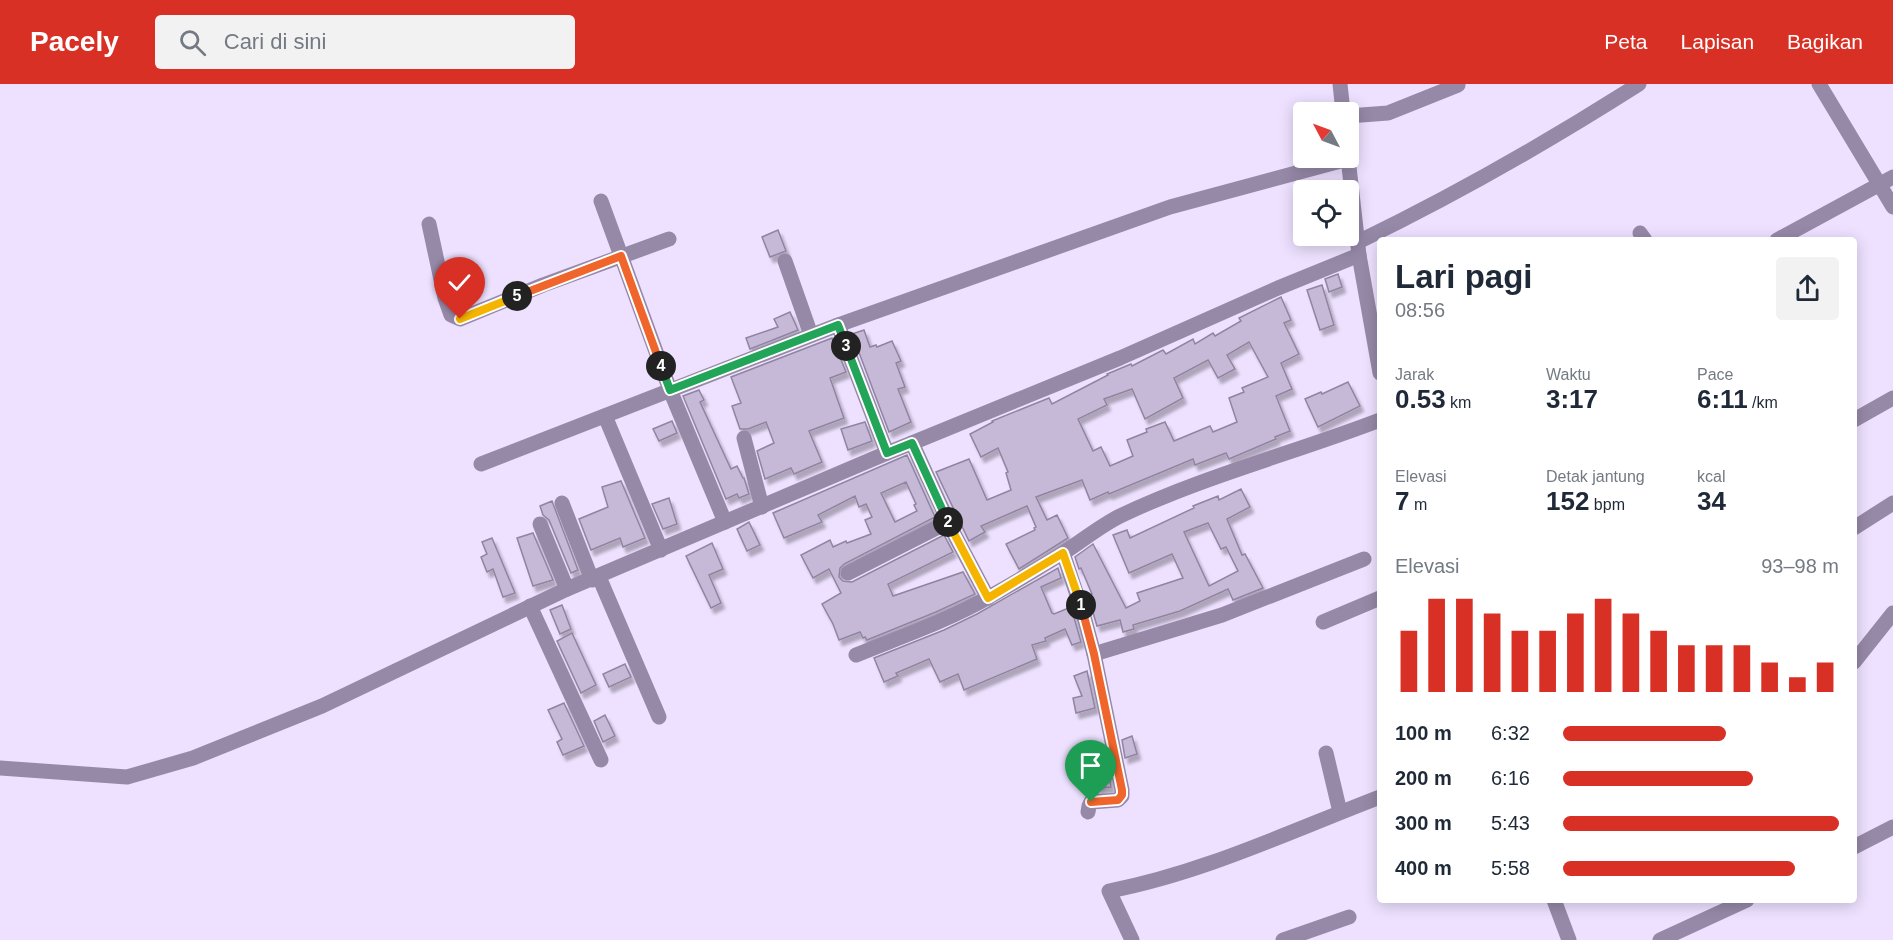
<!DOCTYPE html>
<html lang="id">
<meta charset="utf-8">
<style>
:root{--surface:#fff;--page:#f2f2f3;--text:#1f2937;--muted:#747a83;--accent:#d93025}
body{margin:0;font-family:Helvetica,sans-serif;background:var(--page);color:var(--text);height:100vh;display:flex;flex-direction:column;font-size:22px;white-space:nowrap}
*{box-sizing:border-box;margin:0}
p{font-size:20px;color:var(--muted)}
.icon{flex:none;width:33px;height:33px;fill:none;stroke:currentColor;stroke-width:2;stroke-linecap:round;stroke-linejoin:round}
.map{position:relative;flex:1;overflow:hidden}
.side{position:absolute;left:1377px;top:153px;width:480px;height:666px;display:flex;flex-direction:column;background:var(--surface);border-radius:6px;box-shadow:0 3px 15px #0003}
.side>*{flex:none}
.needle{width:39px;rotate:311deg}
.controls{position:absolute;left:1293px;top:18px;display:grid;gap:12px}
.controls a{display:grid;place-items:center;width:66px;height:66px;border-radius:6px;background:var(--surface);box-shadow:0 3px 15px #0003;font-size:30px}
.pin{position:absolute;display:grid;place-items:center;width:51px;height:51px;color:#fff;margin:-62px -26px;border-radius:50% 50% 50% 0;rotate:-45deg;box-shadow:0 0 6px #0007}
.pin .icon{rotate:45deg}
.km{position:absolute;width:30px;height:30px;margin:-15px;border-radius:50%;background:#222;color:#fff;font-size:16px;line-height:30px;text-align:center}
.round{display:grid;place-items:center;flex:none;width:63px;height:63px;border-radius:6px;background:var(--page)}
.summary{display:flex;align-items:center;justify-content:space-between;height:102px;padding:0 18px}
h1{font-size:33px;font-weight:700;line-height:45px}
.stats{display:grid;grid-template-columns:repeat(3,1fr);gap:9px;height:102px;padding:6px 18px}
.stats div{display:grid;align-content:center}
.stats b{font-size:26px;font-weight:700}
.stats small{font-size:16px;font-weight:400}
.stats p{font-size:16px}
.chart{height:168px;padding:12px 18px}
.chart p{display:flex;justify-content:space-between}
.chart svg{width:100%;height:108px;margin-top:6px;stroke:var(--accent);stroke-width:6}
ul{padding:0 18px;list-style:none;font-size:20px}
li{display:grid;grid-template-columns:96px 72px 1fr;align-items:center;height:45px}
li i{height:15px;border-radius:8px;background:var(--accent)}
header{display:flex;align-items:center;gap:36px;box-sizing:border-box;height:84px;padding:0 30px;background:var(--accent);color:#fff}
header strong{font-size:28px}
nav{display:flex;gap:33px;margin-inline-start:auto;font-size:21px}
.search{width:420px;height:54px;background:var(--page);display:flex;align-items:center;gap:15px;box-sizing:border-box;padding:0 21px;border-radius:6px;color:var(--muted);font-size:22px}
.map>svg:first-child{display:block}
.building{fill:#c6b9d7;stroke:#9084a0;stroke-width:1.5;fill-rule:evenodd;filter:url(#shadow)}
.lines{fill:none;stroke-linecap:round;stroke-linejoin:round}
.minor{stroke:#9689a8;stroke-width:15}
.split-1-casing{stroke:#fff;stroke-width:12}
.split-2-casing{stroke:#fff;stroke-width:12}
.split-3-casing{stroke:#fff;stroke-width:12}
.split-4-casing{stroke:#fff;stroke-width:12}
.split-5-casing{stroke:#fff;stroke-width:12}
.split-6-casing{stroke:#fff;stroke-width:12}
.split-1{stroke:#f0652b;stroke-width:8}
.split-2{stroke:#f5b400;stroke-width:8}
.split-3{stroke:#22a559;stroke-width:8}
.split-4{stroke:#22a559;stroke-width:8}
.split-5{stroke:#f0652b;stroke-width:8}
.split-6{stroke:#f5b400;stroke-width:8}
</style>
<header>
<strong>Pacely</strong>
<div class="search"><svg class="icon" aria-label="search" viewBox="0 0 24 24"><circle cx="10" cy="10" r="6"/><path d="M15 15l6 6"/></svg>Cari di sini</div>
<nav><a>Peta</a><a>Lapisan</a><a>Bagikan</a></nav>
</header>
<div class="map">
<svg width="1893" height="856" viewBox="0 0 1893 856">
<defs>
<filter id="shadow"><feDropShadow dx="3.5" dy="5.5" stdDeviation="1.5" flood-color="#0004"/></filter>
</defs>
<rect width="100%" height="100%" fill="#ede1ff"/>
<!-- building -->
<g class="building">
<path d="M778 146 786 167 770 173 762 153Z"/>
<path d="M1338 190 1342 203 1329 208 1325 195Z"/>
<path d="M1322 201 1334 241 1320 246 1307 206Z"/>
<path d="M1281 213 1291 236 1284 239 1299 270 1281 279 1292 305 1276 312 1290 347 1275 353 1276 355 1229 375 1226 369 1195 381 1193 375 1109 410 1108 408 1090 416 1082 396 1036 413 1047 436 1057 431 1068 454 1019 485 1006 460 1035 446 1034 444 1036 443 1027 422 981 442 985 448 969 457 936 388 969 375 987 416 1011 406 1006 389 1008 388 998 364 981 373 970 350 993 338 992 337 1049 314 1052 320 1108 291 1107 290 1131 280 1132 282 1163 266 1166 270 1193 255 1195 260 1213 249 1215 252 1241 237 1239 234ZM1249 258 1268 293 1242 304 1244 308 1229 314 1237 338 1213 348 1210 342 1174 357 1165 338 1146 345 1147 348 1127 356 1133 372 1110 382 1101 363 1093 367 1078 335 1107 321 1104 315 1132 305 1145 335 1183 314 1174 294 1208 276 1218 294 1235 285 1227 271Z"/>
<path d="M790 228 798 246 750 265 746 254 778 243 774 235Z"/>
<path d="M864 246 870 263 876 261 877 263 892 257 901 277 896 279 905 303 898 305 911 338 889 348 852 250Z"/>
<path d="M832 254 846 288 830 294 844 334 809 347 822 378 794 390 791 384 765 395 757 367 774 359 766 338 748 345H740L732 322 741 319 731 293Z"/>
<path d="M1348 298 1360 322 1318 343 1305 315 1321 308 1322 310Z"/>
<path d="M699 306 704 316 700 318 731 385 737 382 743 394H744L749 410 739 414 737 410 726 415 683 312Z"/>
<path d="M672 337 677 349 659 357 653 345Z"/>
<path d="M865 338 872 357 848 366 841 345Z"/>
<path d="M907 371 935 433 844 480 840 484 839 493 843 497 852 498 944 451 953 468 888 500 893 512 963 488 975 510 936 528 867 556 865 553 863 554 860 548 839 556 833 540 822 520 841 509 829 485 813 494 801 471 830 456 833 463 846 457 847 459 871 450 865 436 872 433 866 420 859 423 855 412 818 431 822 438 784 454 773 429ZM906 398 916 420 914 421 917 427 895 438 881 409Z"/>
<path d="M621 397 645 454 623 463 620 454 591 466 579 435 608 423 602 403Z"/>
<path d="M1241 405 1250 423 1227 435 1242 471 1245 470 1263 504 1233 516 1228 505 1180 527 1133 541 1134 545 1123 548 1120 536 1097 542 1089 515 1088 511 1092 510 1081 484 1079 485 1075 473 1093 460 1126 524 1140 517 1137 509 1183 494 1172 470 1129 489 1113 451 1127 446 1130 454 1194 424 1193 422 1218 412 1219 416ZM1208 439 1221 465 1226 463 1238 487 1209 502 1184 448Z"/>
<path d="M669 414 677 440 663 445 652 420Z"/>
<path d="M552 417 578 486 571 489 549 436 543 431 540 422Z"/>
<path d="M749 438 760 461 747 467 737 445Z"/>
<path d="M533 449 553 496 533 502 517 454Z"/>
<path d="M492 454 515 509 503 513 493 485 487 488 481 473 487 470 482 458Z"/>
<path d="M712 459 723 485 709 491 721 519 711 524 686 472Z"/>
<path d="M1058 484 1061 494 1041 503 1052 529 1054 530 1071 523 1081 558 1072 561 1065 545 1045 554 1046 557 1032 561 1037 575 964 606 958 590 940 598 929 575 896 589 898 592 884 598 874 574 944 546 977 530Z"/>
<path d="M562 521 571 545 560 550 550 526Z"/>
<path d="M572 549 596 601 581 609 557 557Z"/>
<path d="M625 580 631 593 609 603 603 590Z"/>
<path d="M1087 587 1095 624 1076 629 1073 614 1082 612 1074 592Z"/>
<path d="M564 619 584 662 563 671 557 658 562 655 548 626Z"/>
<path d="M605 631 615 652 603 658 594 637Z"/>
<path d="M1132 652 1137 670 1125 674 1122 656Z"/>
<path d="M1106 677 1111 703 1098 704 1096 678Z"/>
</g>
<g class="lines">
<!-- minor -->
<g class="minor">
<path d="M1340 0 1343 28"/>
<path d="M1819 0 1893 123"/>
<path d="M1348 32 1388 29 1458 1"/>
<path d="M1348 74 1359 171 1380 289"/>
<path d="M601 117 670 306 725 438"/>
<path d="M429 140 445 214 451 231 460 235 543 201 669 155"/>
<path d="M1640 149 1645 156"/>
<path d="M1777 156 1893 93"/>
<path d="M1358 158C1455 111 1548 58 1639 0"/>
<path d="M785 177 811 251"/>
<path d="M838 241 887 369 912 359 952 446 988 514"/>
<path d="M605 332 661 466"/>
<path d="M1854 336 1893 314"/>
<path d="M744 354 762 423"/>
<path d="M912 359 1120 274 1278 204 1359 171"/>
<path d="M481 380 838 241 1170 123 1348 75"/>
<path d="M562 419 592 496"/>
<path d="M540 440 567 505"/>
<path d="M1854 444 1893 419"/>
<path d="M1063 469 1083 529 1094 570 1122 706V712L1118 716 1091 718 1089 722 1088 728"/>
<path d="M848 489 948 438"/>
<path d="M599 493 659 633"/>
<path d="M530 522 601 676"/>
<path d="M1323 538 1380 514"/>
<path d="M1094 570 1222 531 1364 475"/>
<path d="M856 571C900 553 947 537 989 513 1014 499 1039 484 1063 469 1082 457 1100 442 1120 432 1204 392 1294 369 1380 336"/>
<path d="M1854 578 1893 529"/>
<path d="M1326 669 1340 728"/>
<path d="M0 684 127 693 193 674 322 622 567 505 887 369"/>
<path d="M1854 763 1893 743"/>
<path d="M1554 816 1569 856"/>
<path d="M1132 856 1109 807C1203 789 1291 747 1380 713"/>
<path d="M1283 856 1349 833"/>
<path d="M1660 856 1747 816"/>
</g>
</g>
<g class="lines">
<defs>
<path id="split-1" d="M1081 521 1094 570 1122 706V711L1118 716 1091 718"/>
<path id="split-2" d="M948 438 988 514 1063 469 1081 521"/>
<path id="split-3" d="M846 262 887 369 912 359 948 438"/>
<path id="split-4" d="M661 282 670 306 838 241 846 262"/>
<path id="split-5" d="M517 212 621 172 661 282"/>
<path id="split-6" d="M460 235 517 212"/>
</defs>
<!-- split-1 casing -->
<use href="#split-1" class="split-1-casing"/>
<!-- split-2 casing -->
<use href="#split-2" class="split-2-casing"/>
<!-- split-3 casing -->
<use href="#split-3" class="split-3-casing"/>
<!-- split-4 casing -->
<use href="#split-4" class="split-4-casing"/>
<!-- split-5 casing -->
<use href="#split-5" class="split-5-casing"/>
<!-- split-6 casing -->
<use href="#split-6" class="split-6-casing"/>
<!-- split-1 -->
<use href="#split-1" class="split-1"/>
<!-- split-2 -->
<use href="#split-2" class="split-2"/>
<!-- split-3 -->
<use href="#split-3" class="split-3"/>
<!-- split-4 -->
<use href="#split-4" class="split-4"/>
<!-- split-5 -->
<use href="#split-5" class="split-5"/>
<!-- split-6 -->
<use href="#split-6" class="split-6"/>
</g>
</svg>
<div class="controls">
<a><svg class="needle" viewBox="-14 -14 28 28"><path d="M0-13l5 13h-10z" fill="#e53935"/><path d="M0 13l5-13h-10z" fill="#747a83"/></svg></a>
<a><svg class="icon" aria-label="locate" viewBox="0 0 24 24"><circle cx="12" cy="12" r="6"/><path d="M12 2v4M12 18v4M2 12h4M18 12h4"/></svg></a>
</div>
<div class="pin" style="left:1091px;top:718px;background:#1e9e55"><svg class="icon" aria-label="arrive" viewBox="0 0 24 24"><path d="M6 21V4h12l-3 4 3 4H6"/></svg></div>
<div class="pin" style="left:460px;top:235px;background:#d93025"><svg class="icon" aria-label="check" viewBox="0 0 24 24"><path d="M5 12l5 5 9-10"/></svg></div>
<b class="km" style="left:1081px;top:521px">1</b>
<b class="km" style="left:948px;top:438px">2</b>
<b class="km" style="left:846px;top:262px">3</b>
<b class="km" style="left:661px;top:282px">4</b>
<b class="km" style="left:517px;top:212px">5</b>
<section class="side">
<div class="summary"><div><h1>Lari pagi</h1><p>08:56</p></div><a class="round"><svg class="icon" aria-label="share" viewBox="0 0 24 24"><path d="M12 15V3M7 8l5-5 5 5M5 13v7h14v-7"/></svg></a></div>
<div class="stats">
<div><p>Jarak</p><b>0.53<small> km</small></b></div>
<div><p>Waktu</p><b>3:17</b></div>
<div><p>Pace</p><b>6:11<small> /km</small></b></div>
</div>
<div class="stats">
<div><p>Elevasi</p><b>7<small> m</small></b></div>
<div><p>Detak jantung</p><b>152<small> bpm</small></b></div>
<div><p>kcal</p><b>34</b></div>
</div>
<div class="chart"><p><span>Elevasi</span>93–98 m</p>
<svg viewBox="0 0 160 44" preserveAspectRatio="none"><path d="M5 44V19M15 44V6M25 44V6M35 44V12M45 44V19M55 44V19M65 44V12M75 44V6M85 44V12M95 44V19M105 44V25M115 44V25M125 44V25M135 44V32M145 44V38M155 44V32"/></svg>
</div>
<ul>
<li><b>100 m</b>6:32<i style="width:59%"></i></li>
<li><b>200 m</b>6:16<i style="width:69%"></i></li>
<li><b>300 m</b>5:43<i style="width:100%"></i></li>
<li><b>400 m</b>5:58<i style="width:84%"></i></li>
</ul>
</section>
</div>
